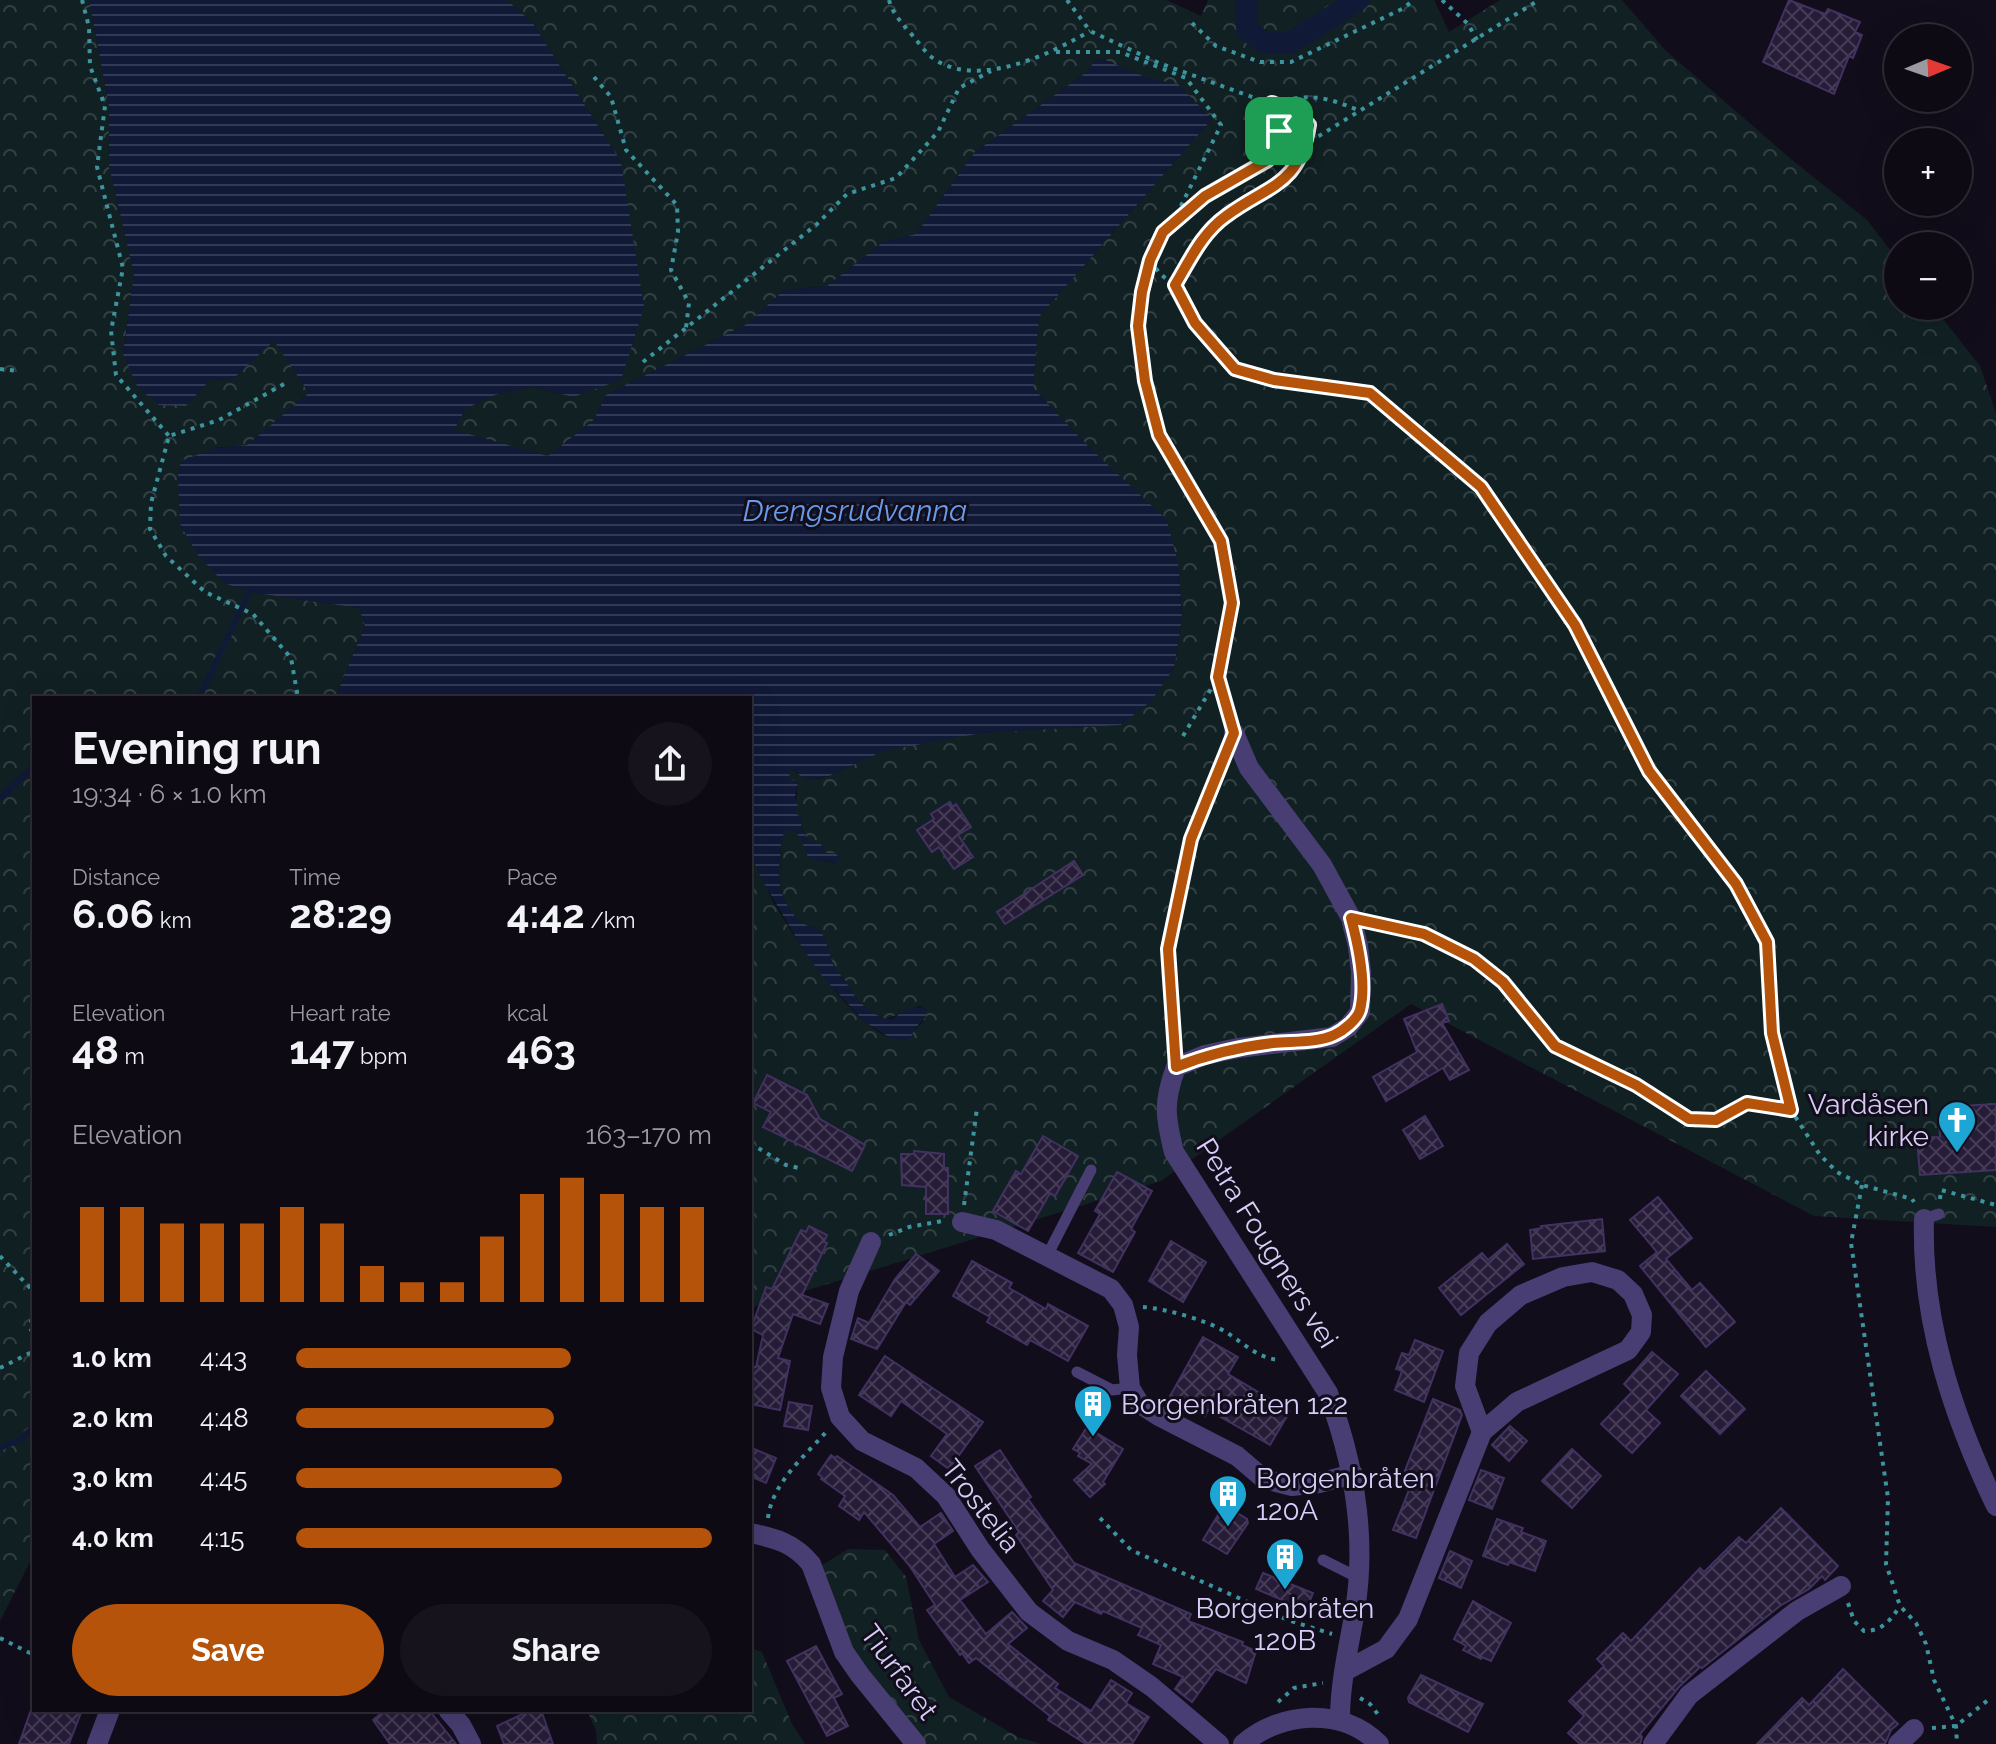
<!DOCTYPE html>
<meta charset="utf-8">
<style>
:root{--surface:#0d0a14;--page:#16131d;--text:#f1f3f6;--muted:#9a9aa0;--line:#2d2b34;--accent:#b45309}
body{margin:0;font-family:Raleway,sans-serif;background:var(--page);color:var(--text);height:100vh;display:flex;flex-direction:column;font-size:30px;white-space:nowrap}
*{box-sizing:border-box;margin:0}
p{font-size:26px;color:var(--muted)}
.icon{flex:none;width:44px;height:44px;fill:none;stroke:currentColor;stroke-width:2;stroke-linecap:round;stroke-linejoin:round}
.map{position:relative;flex:1;overflow:hidden}
.side{position:absolute;left:32px;top:696px;width:720px;height:1016px;display:flex;flex-direction:column;background:var(--surface);border-radius:0px;box-shadow:0 8px 32px #0002,0 0 0 2px var(--line)}
.side>*{flex:none}
.needle{width:52px;rotate:88deg}
.fabs{position:absolute;left:1884px;top:24px;display:grid;gap:16px}
.fabs a{display:grid;place-items:center;width:88px;height:88px;border-radius:50%;background:var(--surface);box-shadow:0 8px 32px #0002,0 0 0 2px var(--line);font-size:40px}
.pin{position:absolute;display:grid;place-items:center;width:68px;height:68px;color:#fff;margin:-34px;border-radius:16px;box-shadow:0 4px 12px #0006}
.round{display:grid;place-items:center;flex:none;width:84px;height:84px;border-radius:42px;background:var(--page)}
.overview{display:flex;align-items:center;justify-content:space-between;height:136px;padding:0 40px}
h1{font-size:44px;font-weight:700;line-height:60px}
.metrics{display:grid;grid-template-columns:repeat(3,1fr);gap:12px;height:136px;padding:8px 40px}
.metrics div{display:grid;align-content:center}
.metrics b{font-size:40px;font-weight:700}
.metrics small{font-size:22px;font-weight:400}
.metrics p{font-size:22px}
.chart{height:224px;padding:16px 40px}
.chart p{display:flex;justify-content:space-between}
.chart svg{width:100%;height:144px;margin-top:8px;stroke:var(--accent);stroke-width:6}
.action{display:flex;gap:16px;margin-top:auto;padding:16px 40px}
.action a{flex:1;height:92px;border-radius:48px;background:var(--accent);color:#fff;font-size:32px;font-weight:700;line-height:92px;text-align:center}
.action a+a{background:var(--page);color:var(--text)}
ul{padding:0 40px;list-style:none;font-size:26px}
li{display:grid;grid-template-columns:128px 96px 1fr;align-items:center;height:60px}
li i{height:20px;border-radius:10px;background:var(--accent)}
.map>svg:first-child{display:block}
.forest{fill:url(#forest-crowns)}
.water{fill:url(#water-rules)}
.lines{fill:none;stroke-linecap:round;stroke-linejoin:round}
.stream{stroke:#101936;stroke-width:6}
.canal{stroke:#101936;stroke-width:22}
.building{fill:url(#building-cross-hatch);stroke:#423161;stroke-width:2}
.path{stroke:#3c959e;stroke-width:4;stroke-dasharray:4 6;stroke-linecap:butt}
.service{stroke:#483e73;stroke-width:11}
.minor{stroke:#483e73;stroke-width:20}
.route-casing{stroke:#fff;stroke-width:16}
.route{stroke:#b45309;stroke-width:10}
.labels{text-anchor:middle;dominant-baseline:central;stroke-width:6;stroke-linejoin:round;paint-order:stroke}
.poi-label{font-size:28px;fill:#d8cdf8;stroke:#110d1a;text-anchor:start}
.street-label{font-size:28px;fill:#d8cdf8;stroke:#110d1a}
.water-label{font-size:30px;font-style:italic;fill:#699beb;stroke:#110d1a}
</style>
<div class="map">
<svg width="1996" height="1744" viewBox="0 0 1996 1744">
<defs>
<pattern id="forest-crowns" width="20" height="18" patternUnits="userSpaceOnUse" patternTransform="scale(2)"><rect width="20" height="18" fill="#112123"/><path d="M2 6a3 3 0 1 1 6 0M12 15a3 3 0 1 1 6 0" fill="none" stroke="#334044"/></pattern>
<pattern id="water-rules" width="6" height="5" patternUnits="userSpaceOnUse" patternTransform="scale(2)"><rect width="6" height="5" fill="#101936"/><path d="M0 2.5h6" fill="none" stroke="#323954"/></pattern>
<pattern id="building-cross-hatch" width="8" height="8" patternUnits="userSpaceOnUse" patternTransform="scale(2)"><rect width="8" height="8" fill="#261c38"/><path d="M0 0l8 8M0 8l8-8" fill="none" stroke="#453c56"/></pattern>
</defs>
<rect width="100%" height="100%" fill="#110d1a"/>
<!-- forest -->
<g class="forest">
<path d="M0 0H89L109 106V166L134 274 123 353 186 406 210 380 233 379 274 340 309 393 247 445 215 448 181 506 180 525 224 583 249 592 359 608 365 626 335 698H34V1554L0 1621Z"/>
<path d="M507 0H1167L1201 16 1208 0H1434L1449 32 1500 0H1622L1665 50 1791 159 1867 220 1898 260V306H1933L1980 366 1996 413V1227L1814 1216 1411 1004 1161 1181 750 1308V853C760 868 765 887 774 903 793 936 862 1042 902 1040L923 1022 926 1009 920 1006 886 1019C866 1011 856 1000 846 982 842 975 834 970 832 962 829 953 827 939 821 932 817 928 809 927 804 924 793 917 787 906 782 894 775 873 782 859 781 838L788 829 795 831 819 861 834 863 841 858 834 854H825L823 847 808 841 795 813 798 783 790 779 789 769C795 771 799 776 805 778 826 786 863 756 884 750 961 729 1043 730 1121 725L1174 668 1182 618 1179 568 1089 447 1033 388 1039 317 1212 119 1178 85 1150 79 1105 60 1097 59 1084 74 975 152 916 234 883 242 827 286 784 290 747 324 606 395 594 420 548 456 453 431 465 409 495 395 533 387 573 397 621 162 532 22Z"/>
<path d="M848 1549 885 1550 906 1577 919 1640 949 1697 1018 1737 1041 1744H922L853 1656 819 1567Z"/>
<path d="M750 1648 762 1652 792 1724 805 1744H597L596 1731 587 1710H750Z"/>
</g>
<!-- water -->
<path class="water" d="M89 0H507L532 22 621 162 644 307 621 380 573 397 533 387 495 395 465 409 454 430 548 456 594 420 606 395 747 324 784 290 827 286 883 242 916 234 975 152 1084 74 1097 59 1105 60 1150 79 1178 84 1212 119 1039 317 1033 388 1089 447 1167 520 1179 568 1182 618 1174 668 1151 701 1121 725 982 733 883 751 829 776 813 779 803 778 793 770H789L790 779 798 783 795 797 798 804 795 813 802 818 801 827 808 841 820 843 826 853H834L841 858 838 863 810 860C802 848 804 833 788 829L781 838C782 859 775 873 782 894 787 906 793 917 804 924 809 927 817 928 821 932 827 940 829 953 832 962 834 970 842 975 846 982 856 1000 866 1011 886 1019H892L907 1009 924 1007 926 1010V1017L915 1028 910 1039 895 1041 865 1022 822 976 800 944 761 878 750 853V698H335L365 626 359 608 249 592 224 583 197 554 180 524 178 475 181 461 215 448 247 445 309 393 274 341 233 379 210 380 186 406 159 405 138 388 123 354 134 274 109 166V106Z"/>
<g class="lines">
<!-- stream -->
<g class="stream">
<path d="M199 698 249 592"/>
<path d="M0 798 34 766"/>
<path d="M0 1448 21 1439 34 1426"/>
</g>
<!-- canal -->
<path class="canal" d="M1246 0 1247 30 1265 43H1290L1358 0"/>
</g>
<!-- building -->
<g class="building">
<path d="M1789 0 1825 14 1828 9 1860 22 1855 32 1862 35 1853 58 1849 56 1834 94 1763 62Z"/>
<path d="M950 802 953 807 956 804 971 827 958 835 973 857 954 869 939 847 932 852 917 830 934 819 931 814Z"/>
<path d="M1074 861 1083 875 1005 924 997 912Z"/>
<path d="M1442 1004 1449 1021 1442 1023 1469 1070 1450 1080 1443 1068 1386 1101 1373 1077 1417 1052 1404 1019Z"/>
<path d="M767 1075 807 1095 820 1119 865 1145 852 1171 763 1127 771 1112 753 1103Z"/>
<path d="M1996 1104V1170L1920 1175 1917 1138 1940 1137 1939 1118H1944V1107Z"/>
<path d="M1425 1116 1443 1146 1420 1159 1403 1130Z"/>
<path d="M1043 1136 1078 1156 1055 1196 1050 1193 1028 1231 993 1211 1016 1171 1021 1174Z"/>
<path d="M914 1151 944 1154V1168H948V1214H926V1187L902 1185 901 1154H914Z"/>
<path d="M1117 1172 1152 1191 1131 1229 1135 1232 1113 1272 1078 1253 1100 1214 1095 1211Z"/>
<path d="M1658 1197 1692 1238 1666 1259 1692 1290 1700 1283 1735 1322 1706 1347 1640 1266 1657 1252 1630 1220Z"/>
<path d="M1602 1219 1605 1251 1533 1259 1530 1230 1542 1228 1541 1226Z"/>
<path d="M809 1226 827 1235 824 1242 827 1243 802 1295 828 1304 820 1324 793 1314 778 1358 790 1361 780 1410 750 1404 753 1383 750 1379 753 1367H756L763 1335 751 1329 766 1287 772 1289 801 1230 806 1232Z"/>
<path d="M1171 1241 1206 1262 1183 1302 1149 1281Z"/>
<path d="M1507 1244 1524 1264 1461 1315 1439 1288 1482 1253 1488 1260Z"/>
<path d="M916 1254 939 1271 910 1305 906 1302 877 1349 851 1339 858 1318 869 1323 895 1279Z"/>
<path d="M972 1261 1012 1283 1009 1288 1046 1309 1048 1304 1088 1326 1068 1361 1030 1340 1027 1345 987 1322 990 1317 953 1296Z"/>
<path d="M1203 1337 1238 1357 1228 1374 1290 1411 1270 1445 1208 1410 1205 1416 1170 1396Z"/>
<path d="M1415 1340 1443 1351 1424 1402 1395 1390 1402 1371 1396 1369 1402 1353 1409 1355Z"/>
<path d="M1652 1352 1678 1374 1646 1410 1660 1423 1632 1453 1601 1424 1632 1392 1624 1384Z"/>
<path d="M885 1356 983 1422 949 1469 931 1456 947 1434 901 1401 891 1416 859 1395Z"/>
<path d="M1706 1371 1745 1409 1720 1434 1681 1396Z"/>
<path d="M1433 1399 1460 1410 1462 1415 1416 1538 1393 1530 1409 1490 1399 1486Z"/>
<path d="M789 1402 812 1406 808 1430 784 1426Z"/>
<path d="M1510 1426 1527 1441 1509 1461 1492 1445Z"/>
<path d="M1087 1427 1123 1449 1103 1482 1105 1484 1090 1497 1074 1480 1092 1464 1078 1456 1080 1453 1073 1449Z"/>
<path d="M754 1449 776 1458 766 1483 750 1476V1459Z"/>
<path d="M1572 1449 1601 1476 1572 1508 1542 1481Z"/>
<path d="M1000 1450 1031 1497 1028 1499 1074 1563 1191 1614 1188 1621 1243 1642 1242 1645 1256 1651 1246 1683 1216 1669 1192 1702 1175 1689 1183 1677 1153 1664 1161 1645 1138 1635 1142 1628 1103 1611 1101 1614 1075 1602 1063 1617 1043 1601 1053 1590 1016 1535 1019 1532 975 1466Z"/>
<path d="M831 1455 835 1458 837 1456 893 1495 920 1527 941 1513 953 1531 934 1544 955 1577 973 1565 988 1582 960 1600 986 1634 1012 1612 1027 1628 1008 1644 1058 1684 1055 1688 1091 1711 1111 1680 1132 1693 1126 1703 1149 1717 1132 1744H1086L1048 1720 1050 1716 976 1658 969 1663 962 1653 960 1655 927 1610 935 1605 909 1565 864 1512 859 1520 839 1506 845 1496 821 1479 822 1477 818 1474Z"/>
<path d="M1481 1470 1504 1478 1492 1509 1469 1500Z"/>
<path d="M1224 1505 1247 1519 1248 1523 1227 1554 1203 1540Z"/>
<path d="M1781 1508 1838 1566 1825 1580 1822 1576 1809 1589 1780 1606 1702 1668 1700 1667 1679 1687 1640 1734 1642 1737 1640 1744H1580L1568 1733 1584 1716 1569 1701 1604 1666 1597 1659 1623 1633 1631 1641 1700 1568 1704 1572 1739 1537 1746 1543Z"/>
<path d="M1497 1519 1523 1528 1521 1532 1546 1541 1535 1571 1509 1562 1508 1565 1483 1556Z"/>
<path d="M1450 1551 1472 1561 1461 1588 1439 1578Z"/>
<path d="M1263 1573 1313 1593 1306 1610 1256 1589Z"/>
<path d="M1473 1601 1511 1623 1491 1661 1482 1657 1481 1659 1463 1650 1466 1646 1454 1639Z"/>
<path d="M816 1646 842 1694 834 1698 848 1726 827 1736 787 1661Z"/>
<path d="M1843 1669 1898 1724 1891 1730 1885 1744H1757L1802 1698 1809 1705Z"/>
<path d="M1421 1675 1483 1704 1468 1732 1409 1702 1408 1698Z"/>
<path d="M31 1710H82L69 1744H19Z"/>
<path d="M385 1710H429L456 1744H390L373 1720Z"/>
<path d="M531 1710H541L553 1744H504L497 1726Z"/>
</g>
<g class="lines">
<!-- path -->
<g class="path">
<path d="M82 0 89 27 90 66 105 106 97 167 123 268 111 331 116 375 169 436"/>
<path d="M889 0C893 15 903 24 913 36 918 42 923 49 929 55 972 92 1049 55 1090 31"/>
<path d="M1067 0 1090 31 1159 63 1296 113 1309 125C1299 187 1269 184 1226 216 1202 233 1190 260 1175 285"/>
<path d="M1442 0 1468 24 1477 40"/>
<path d="M1192 23 1216 46 1260 62H1291L1404 8 1413 0"/>
<path d="M1056 52H1120L1186 78 1221 125 1173 222 1163 232 1150 260 1142 292 1138 326 1145 381 1159 435 1221 541 1232 603 1218 677 1229 716"/>
<path d="M594 77 611 97 626 150 677 205 678 232 671 270 689 303 686 328"/>
<path d="M1274 102C1310 94 1324 96 1358 110"/>
<path d="M1268 160 1279 131 1272 103"/>
<path d="M1173 223C1214 189 1257 164 1306 144L1539 0"/>
<path d="M1150 260 1160 274 1175 285 1195 323 1235 369 1274 380 1370 393 1481 487 1575 625 1649 771 1736 884 1767 942 1772 1033 1791 1110 1820 1155 1837 1172 1862 1185 1912 1199 1914 1202"/>
<path d="M643 362 816 225 847 194 896 178 938 132 959 88 991 71"/>
<path d="M0 369 18 371"/>
<path d="M284 384 219 420 169 436 151 503 150 529 166 556 205 592 253 614 291 658 298 698"/>
<path d="M1183 736 1218 677"/>
<path d="M1372 923 1424 934 1474 959 1503 982 1555 1046 1636 1085 1689 1119 1716 1120 1747 1103 1790 1110"/>
<path d="M1175 1048 1168 949 1191 839 1224 758"/>
<path d="M750 1143 786 1165 803 1169"/>
<path d="M1862 1185 1851 1243 1888 1498 1886 1564 1900 1606 1916 1623 1926 1644 1934 1680 1956 1726 1957 1744"/>
<path d="M1940 1199 1941 1190 1996 1205"/>
<path d="M964 1205 977 1108"/>
<path d="M889 1235 909 1227 942 1221"/>
<path d="M0 1256 33 1291 34 1298"/>
<path d="M1143 1307C1167 1309 1206 1320 1226 1332 1245 1344 1258 1359 1281 1360"/>
<path d="M34 1309 30 1327 34 1337"/>
<path d="M0 1368 34 1351"/>
<path d="M768 1518C772 1483 805 1456 827 1431"/>
<path d="M1100 1518 1131 1550 1288 1620 1332 1634"/>
<path d="M1848 1603 1854 1621 1864 1631C1882 1631 1890 1621 1900 1606"/>
<path d="M0 1638 34 1655"/>
<path d="M1360 1698 1370 1704 1380 1717"/>
<path d="M1278 1702 1294 1688 1323 1683"/>
<path d="M1932 1728 1956 1726 1988 1700"/>
</g>
<!-- service -->
<g class="service">
<path d="M1924 1219 1939 1214"/>
<path d="M1047 1256 1091 1170"/>
<path d="M1077 1372 1112 1390 1130 1388"/>
<path d="M1323 1560 1359 1578"/>
</g>
<!-- minor -->
<g class="minor">
<path d="M1234 733 1249 768 1322 865 1351 918 1358 946 1361 972 1360 1012 1348 1027 1332 1037 1238 1048 1205 1055 1176 1067C1163 1102 1165 1116 1174 1152L1328 1393C1354 1463 1367 1536 1355 1610 1349 1647 1340 1681 1340 1719"/>
<path d="M1924 1219C1921 1321 1953 1416 1996 1506"/>
<path d="M962 1222 996 1230 1111 1289 1123 1305 1129 1327 1127 1355 1130 1388 1139 1403 1159 1416 1237 1456 1264 1479 1292 1486 1319 1483 1353 1474"/>
<path d="M871 1242 849 1291 833 1357 831 1388 840 1417 862 1441 916 1468 946 1496 980 1549 1029 1612 1068 1641 1113 1660 1152 1687 1219 1744"/>
<path d="M750 1533C775 1538 794 1543 811 1564L844 1652 860 1675 916 1744"/>
<path d="M1345 1671 1386 1649 1408 1619 1482 1432 1517 1402 1628 1350 1641 1332 1642 1315 1633 1294 1618 1280 1592 1272 1563 1277 1521 1295 1488 1323 1469 1353 1465 1386 1482 1432"/>
<path d="M448 1710 461 1725 471 1744"/>
<path d="M97 1744 110 1710"/>
<path d="M1243 1744C1281 1711 1343 1707 1379 1744"/>
<path d="M1653 1744 1689 1695 1797 1611 1841 1586"/>
<path d="M1898 1744 1914 1729"/>
</g>
</g>
<g class="lines">
<defs>
<path id="route" d="M1272 103 1296 113 1309 125C1299 187 1269 184 1226 216 1202 233 1190 260 1175 285L1195 323 1235 369 1274 380 1370 393 1481 487 1575 625 1649 771 1736 884 1767 942 1772 1033 1791 1110 1747 1103 1716 1120 1689 1119 1636 1085 1555 1046 1503 982 1474 959 1424 934 1351 918C1358 944 1367 983 1360 1010 1357 1020 1343 1031 1334 1035 1317 1043 1291 1041 1273 1043 1239 1047 1208 1054 1176 1067L1168 949 1191 839 1234 733 1218 677 1232 603 1221 541 1159 435 1145 381 1138 326 1142 292 1150 260 1163 232 1205 196 1268 160 1279 131Z"/>
</defs>
<!-- route casing -->
<use href="#route" class="route-casing"/>
<!-- route -->
<use href="#route" class="route"/>
</g>
<!-- icons -->
<defs>
<symbol id="church-pin" viewBox="-11 -11 22 30"><path d="M0 17L-7.5 6A9.5 9.5 0 1 1 7.5 6Z" fill="#1da6d4" stroke="#110d1a"/><path d="M-1.2-6h2.4v3.5h3.3v2.4h-3.3V6h-2.4V-.1h-3.3v-2.4h3.3Z" fill="#fff"/></symbol>
<symbol id="building-pin" viewBox="-11 -11 22 30"><path d="M0 17L-7.5 6A9.5 9.5 0 1 1 7.5 6Z" fill="#1da6d4" stroke="#110d1a"/><path d="M-4-6H4V6H1V3H-1V6H-4ZM-2.5-4.3h1.7v1.8h-1.7ZM.8-4.3h1.7v1.8H.8ZM-2.5-1h1.7V.8h-1.7ZM.8-1h1.7V.8H.8Z" fill="#fff"/></symbol>
</defs>
<g fill-rule="evenodd">
<use href="#church-pin" x="1935" y="1098" width="44" height="60"/>
<use href="#building-pin" x="1071" y="1382" width="44" height="60"/>
<use href="#building-pin" x="1206" y="1472" width="44" height="60"/>
<use href="#building-pin" x="1263" y="1535" width="44" height="60"/>
</g>
<g class="labels">
<!-- poi labels -->
<g class="poi-label">
<text x="1929" y="1104" text-anchor="end">Vardåsen<tspan x="1929" dy="32">kirke</tspan></text>
<text x="1121" y="1404">Borgenbråten 122</text>
<text x="1256" y="1478">Borgenbråten<tspan x="1256" dy="32">120A</tspan></text>
<text x="1285" y="1608" text-anchor="middle">Borgenbråten<tspan x="1285" dy="32">120B</tspan></text>
</g>
<!-- street labels -->
<g class="street-label">
<text transform="translate(1267 1243) rotate(58)">Petra Fougners vei</text>
<text transform="translate(981 1506) rotate(52)">Trostelia</text>
<text transform="translate(899 1672) rotate(54)">Tiurfaret</text>
</g>
<!-- water labels -->
<g class="water-label">
<text x="855" y="510">Drengsrudvanna</text>
</g>
</g>
</svg>
<div class="fabs">
<a><svg class="needle" viewBox="-14 -14 28 28"><path d="M0-13l5 13h-10z" fill="#e53935"/><path d="M0 13l5-13h-10z" fill="#9a9aa0"/></svg></a>
<a>+</a>
<a>−</a>
</div>
<div class="pin" style="left:1279px;top:131px;background:#1e9e55"><svg class="icon" aria-label="arrive" viewBox="0 0 24 24"><path d="M6 21V4h12l-3 4 3 4H6"/></svg></div>
<section class="side">
<div class="overview"><div><h1>Evening run</h1><p>19:34 · 6 × 1.0 km</p></div><a class="round"><svg class="icon" aria-label="share" viewBox="0 0 24 24"><path d="M12 15V3M7 8l5-5 5 5M5 13v7h14v-7"/></svg></a></div>
<div class="metrics">
<div><p>Distance</p><b>6.06<small> km</small></b></div>
<div><p>Time</p><b>28:29</b></div>
<div><p>Pace</p><b>4:42<small> /km</small></b></div>
</div>
<div class="metrics">
<div><p>Elevation</p><b>48<small> m</small></b></div>
<div><p>Heart rate</p><b>147<small> bpm</small></b></div>
<div><p>kcal</p><b>463</b></div>
</div>
<div class="chart"><p><span>Elevation</span>163–170 m</p>
<svg viewBox="0 0 160 44" preserveAspectRatio="none"><path d="M5 44V15M15 44V15M25 44V20M35 44V20M45 44V20M55 44V15M65 44V20M75 44V33M85 44V38M95 44V38M105 44V24M115 44V11M125 44V6M135 44V11M145 44V15M155 44V15"/></svg>
</div>
<ul>
<li><b>1.0 km</b>4:43<i style="width:66%"></i></li>
<li><b>2.0 km</b>4:48<i style="width:62%"></i></li>
<li><b>3.0 km</b>4:45<i style="width:64%"></i></li>
<li><b>4.0 km</b>4:15<i style="width:100%"></i></li>
</ul>
<div class="action"><a>Save</a><a>Share</a></div>
</section>
</div>
